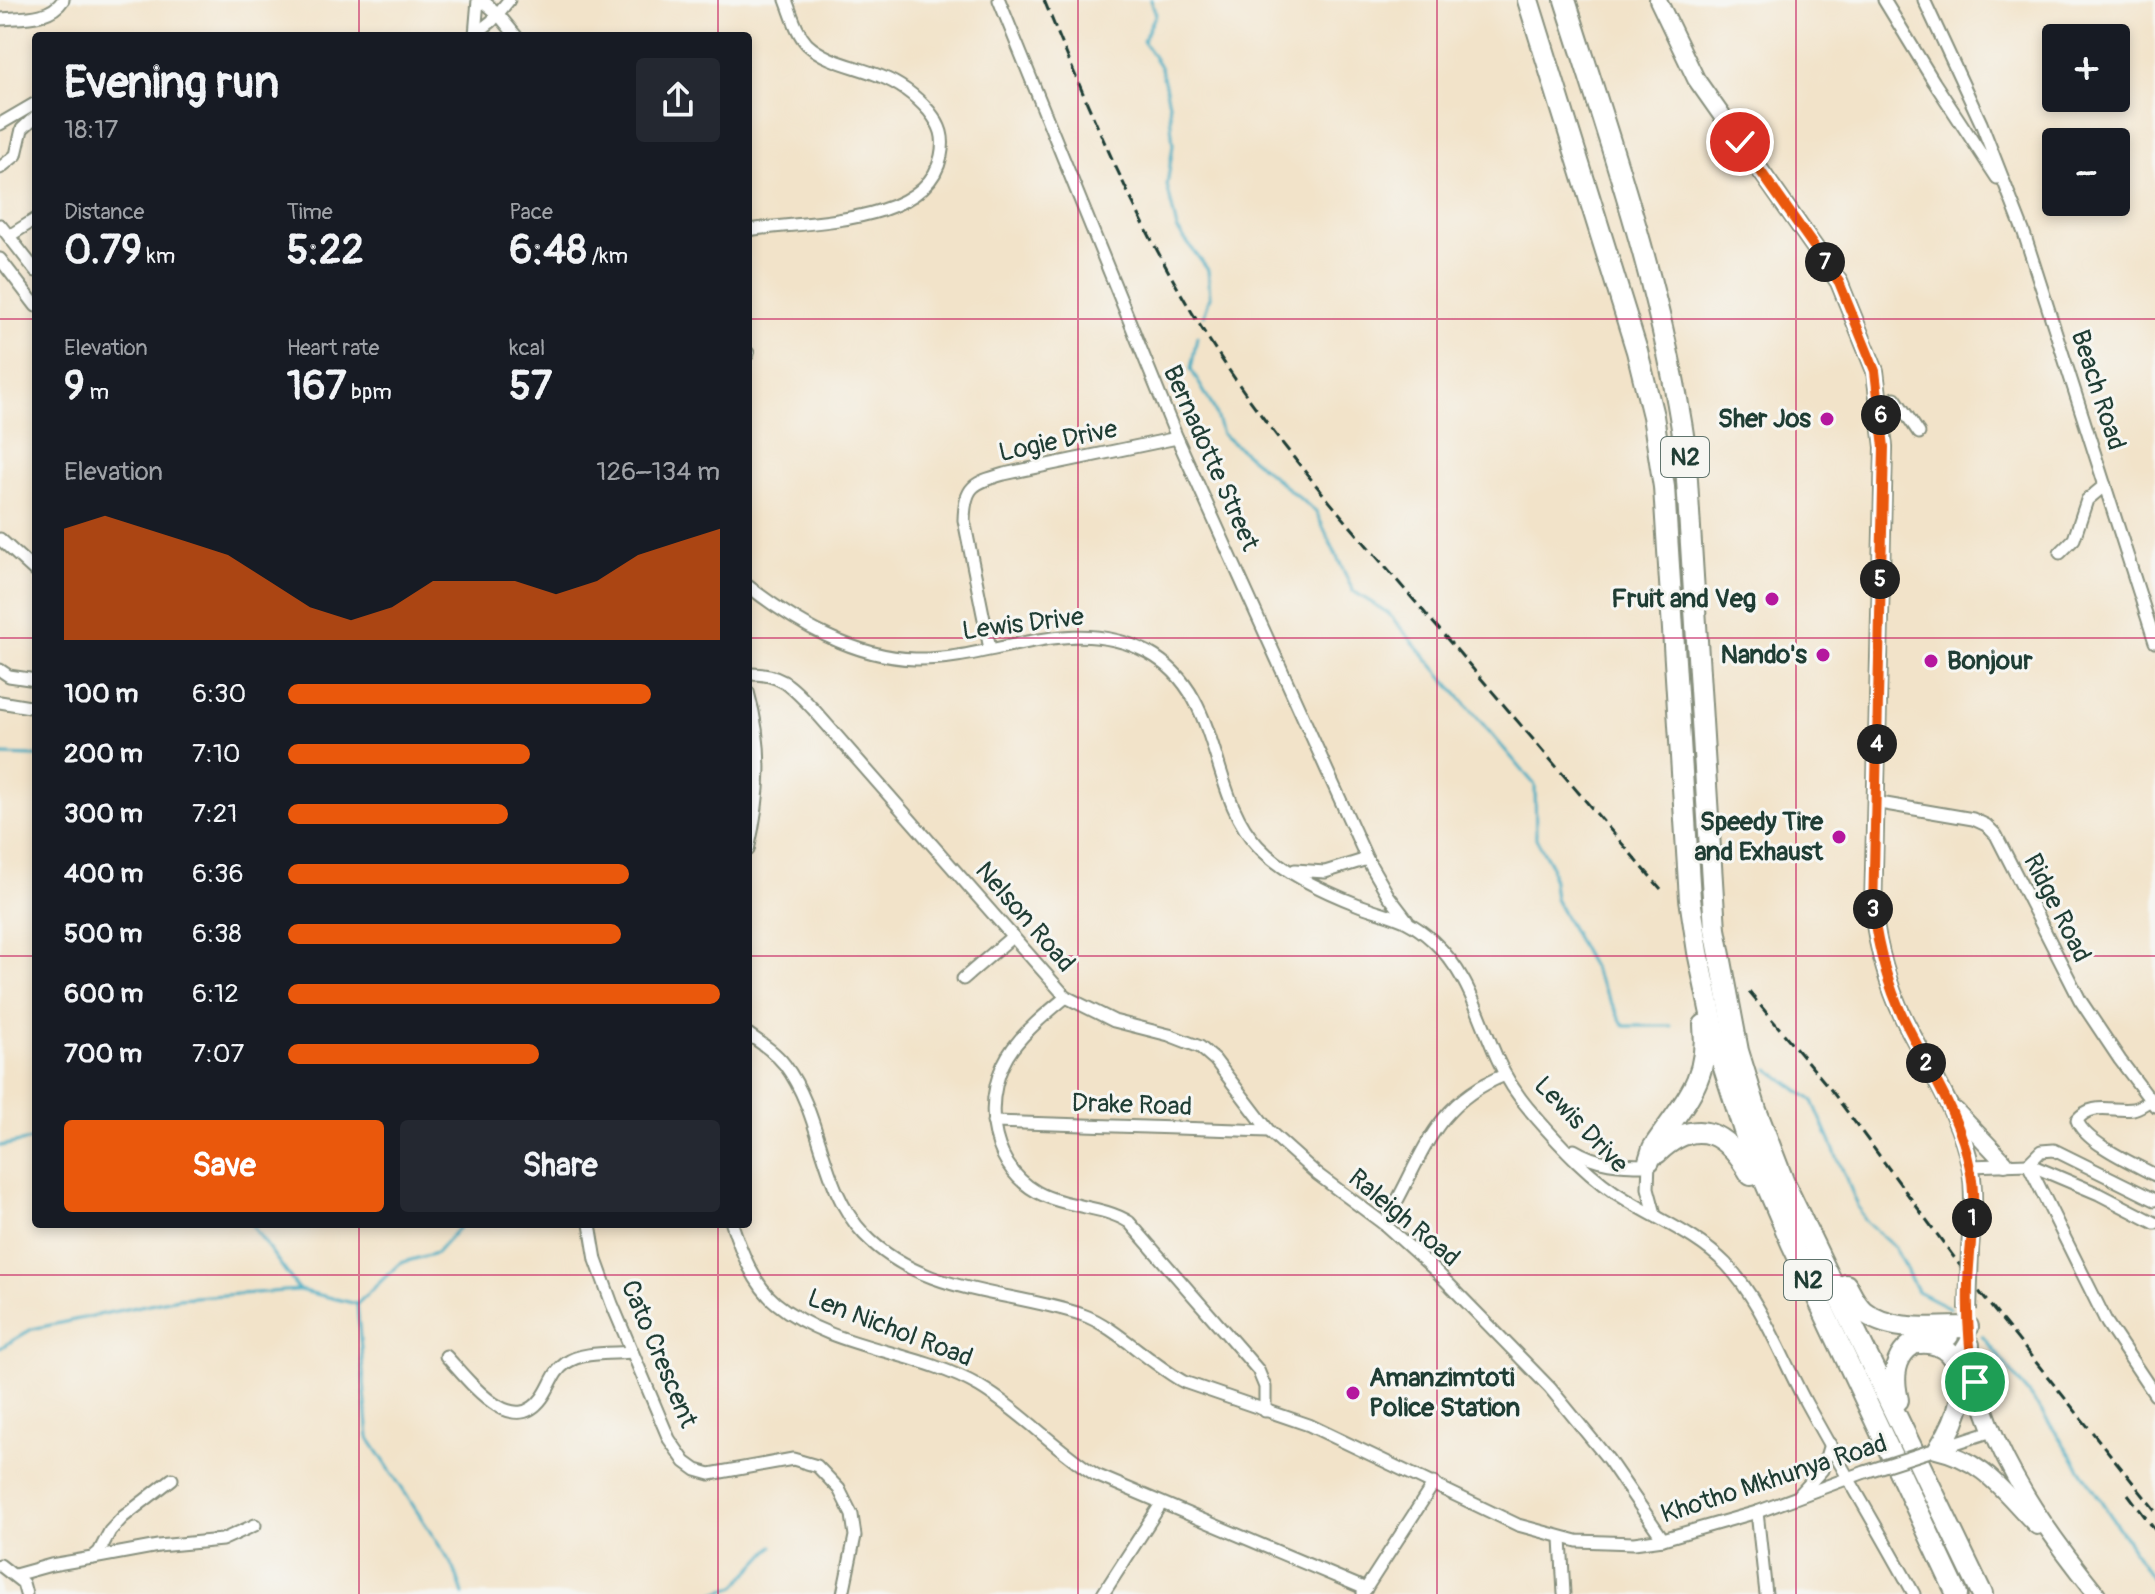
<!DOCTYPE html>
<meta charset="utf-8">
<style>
:root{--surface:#171b24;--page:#242831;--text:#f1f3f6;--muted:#9ea1a6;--accent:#ea580c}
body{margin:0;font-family:Pangolin,sans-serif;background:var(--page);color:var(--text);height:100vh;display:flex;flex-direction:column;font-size:30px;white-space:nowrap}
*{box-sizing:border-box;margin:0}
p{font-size:26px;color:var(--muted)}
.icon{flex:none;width:44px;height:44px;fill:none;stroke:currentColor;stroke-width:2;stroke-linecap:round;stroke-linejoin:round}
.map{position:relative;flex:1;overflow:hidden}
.drawer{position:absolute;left:32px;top:32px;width:720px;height:1196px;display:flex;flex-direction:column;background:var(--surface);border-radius:8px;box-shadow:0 4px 12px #0003}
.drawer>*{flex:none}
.tools{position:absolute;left:2042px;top:24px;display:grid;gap:16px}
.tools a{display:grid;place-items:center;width:88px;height:88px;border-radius:8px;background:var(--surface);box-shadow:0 4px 12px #0003;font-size:40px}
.pin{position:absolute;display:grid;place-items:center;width:68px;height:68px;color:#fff;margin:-34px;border:4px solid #fff;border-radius:50%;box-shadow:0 2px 8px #0007}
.km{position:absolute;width:40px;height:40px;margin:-20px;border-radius:50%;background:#222;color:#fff;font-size:22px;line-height:40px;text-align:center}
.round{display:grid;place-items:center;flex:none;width:84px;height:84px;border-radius:8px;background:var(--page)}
.overview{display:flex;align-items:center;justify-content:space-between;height:136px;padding:0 32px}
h1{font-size:44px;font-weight:700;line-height:60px}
.stats{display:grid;grid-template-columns:repeat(3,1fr);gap:12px;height:136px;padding:8px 32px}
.stats div{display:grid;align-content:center}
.stats b{font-size:40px;font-weight:700}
.stats small{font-size:22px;font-weight:400}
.stats p{font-size:22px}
.chart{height:224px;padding:16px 32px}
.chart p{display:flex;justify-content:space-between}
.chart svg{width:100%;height:144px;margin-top:8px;fill:var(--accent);opacity:.7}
.primary-button{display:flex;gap:16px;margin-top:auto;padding:16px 32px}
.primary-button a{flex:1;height:92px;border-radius:8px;background:var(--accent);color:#fff;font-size:32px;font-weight:700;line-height:92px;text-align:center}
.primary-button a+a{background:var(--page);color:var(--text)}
ul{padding:0 32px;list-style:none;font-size:26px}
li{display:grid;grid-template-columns:128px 96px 1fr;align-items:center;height:60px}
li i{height:20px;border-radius:10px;background:var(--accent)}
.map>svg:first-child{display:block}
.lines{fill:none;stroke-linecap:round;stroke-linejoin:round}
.stream{stroke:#41aac1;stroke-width:3}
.minor-casing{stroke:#88907e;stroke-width:15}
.primary-casing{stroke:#88907e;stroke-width:20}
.motorway-casing{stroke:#88907e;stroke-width:24}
.minor{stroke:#fff;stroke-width:11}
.primary{stroke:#fff;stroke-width:16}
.motorway{stroke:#fff;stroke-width:20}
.rail{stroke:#1f3d34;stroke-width:3;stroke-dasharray:12 6;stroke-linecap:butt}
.minor-bridge-casing{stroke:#88907e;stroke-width:15;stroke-linecap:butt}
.primary-bridge-casing{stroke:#88907e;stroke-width:20;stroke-linecap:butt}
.minor-bridge{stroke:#fff;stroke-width:11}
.primary-bridge{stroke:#fff;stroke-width:16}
.route-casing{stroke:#fff;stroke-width:16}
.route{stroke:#ea580c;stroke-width:10}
.grid{fill:none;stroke:#c2185b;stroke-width:2;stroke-opacity:0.55}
.poi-dot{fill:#b5179e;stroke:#f6f6f2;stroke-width:3}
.labels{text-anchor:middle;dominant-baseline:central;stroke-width:6;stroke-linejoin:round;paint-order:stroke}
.shield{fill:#f6f6f2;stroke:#60746d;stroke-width:2}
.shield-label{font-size:24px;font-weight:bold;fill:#1f3d34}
.street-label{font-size:26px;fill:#1f3d34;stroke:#f6f6f2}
.poi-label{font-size:26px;font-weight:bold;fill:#1f3d34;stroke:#f6f6f2;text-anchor:end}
</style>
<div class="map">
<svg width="2155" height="1594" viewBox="0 0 2155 1594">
<rect width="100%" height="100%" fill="#f6f6f2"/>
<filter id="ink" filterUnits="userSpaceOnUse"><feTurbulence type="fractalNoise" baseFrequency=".0125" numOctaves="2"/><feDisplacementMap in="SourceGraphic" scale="16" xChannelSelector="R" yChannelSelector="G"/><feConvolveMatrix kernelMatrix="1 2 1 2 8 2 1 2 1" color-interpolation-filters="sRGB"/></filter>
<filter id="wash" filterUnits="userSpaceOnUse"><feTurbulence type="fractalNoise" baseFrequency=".006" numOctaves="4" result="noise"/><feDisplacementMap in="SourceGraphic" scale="32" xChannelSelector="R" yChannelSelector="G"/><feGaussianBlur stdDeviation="1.8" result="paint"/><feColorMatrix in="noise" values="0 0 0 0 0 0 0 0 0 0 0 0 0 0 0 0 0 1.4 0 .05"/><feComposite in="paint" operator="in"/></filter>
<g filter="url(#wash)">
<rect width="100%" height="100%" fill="#f2e3c9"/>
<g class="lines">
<!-- stream -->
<g class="stream">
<path d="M1151 0 1156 14 1143 41 1161 68 1169 103 1173 145 1167 185 1177 229 1208 270 1210 297 1204 315"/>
<path d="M1197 337 1191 369 1214 409 1222 434 1316 512 1353 591 1388 613 1535 785 1536 838 1551 865 1555 899 1624 1026H1671"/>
<path d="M0 755 36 756"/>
<path d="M1769 1069 1813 1101 1864 1220 1895 1248 1917 1291 1950 1308"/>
<path d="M0 1146 36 1139"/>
<path d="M251 1224 299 1290 357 1304 369 1438 454 1568 463 1594"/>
<path d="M357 1304 400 1263 436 1253 462 1224"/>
<path d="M1982 1336C2048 1412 2099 1500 2155 1583"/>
<path d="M0 1348 32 1329 178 1298 299 1290"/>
<path d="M712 1594 736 1586 773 1546"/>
</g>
</g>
</g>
<g filter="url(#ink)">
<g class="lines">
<defs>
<g id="minor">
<path d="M482 0 498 14 516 36"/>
<path d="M999 0 1177 438 1367 859 1388 895 1407 920"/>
<path d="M1884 0 1934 82 1997 178"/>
<path d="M1924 0 1981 123 2024 233 2155 642"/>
<path d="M0 19C21 17 50 20 63 0"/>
<path d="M475 35 478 0"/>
<path d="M473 36 492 21 509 0"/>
<path d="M0 124 36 103"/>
<path d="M0 168 16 155 22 129 36 116"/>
<path d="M0 225 36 271"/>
<path d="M748 230C804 221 927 226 941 156 945 137 941 126 929 111 916 96 898 83 880 76 856 66 826 62 807 44 796 32 792 15 786 0"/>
<path d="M9 236 36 219"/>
<path d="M0 259 36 306"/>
<path d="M748 353V354"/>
<path d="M1895 398 1919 433"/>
<path d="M0 539 36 572"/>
<path d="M2060 553 2074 539 2087 500 2105 485"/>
<path d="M748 586C796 623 853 657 915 659 994 661 1071 612 1147 652 1224 693 1207 792 1258 846 1282 872 1325 892 1359 905 1391 917 1406 916 1433 941 1469 974 1478 1016 1497 1058 1506 1079 1519 1098 1534 1115 1560 1145 1592 1180 1627 1200 1661 1221 1697 1235 1726 1264 1761 1300 1782 1359 1806 1403 1841 1467 1879 1530 1914 1594"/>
<path d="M990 649 964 520C965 486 973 483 1004 474L1177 438"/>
<path d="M0 670 9 676 36 680"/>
<path d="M748 674C782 673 792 687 814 710L1066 997 1114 1021 1169 1035 1200 1047 1215 1060 1269 1131 1317 1174 1384 1224 1436 1271 1550 1388 1608 1459 1663 1539"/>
<path d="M748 692C764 748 761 794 748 850"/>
<path d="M0 702 36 708"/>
<path d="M1874 802 1973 819 1986 825 1996 835 2080 1000 2120 1060 2155 1106"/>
<path d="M1295 870 1325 872 1367 859"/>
<path d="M963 979 1013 936"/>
<path d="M1066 997C1047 1013 1028 1028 1013 1048 981 1091 987 1164 1037 1192 1066 1208 1102 1205 1129 1222L1258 1370 1265 1387V1411"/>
<path d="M748 1034C761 1043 775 1052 785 1065 823 1116 820 1188 864 1234 922 1295 1009 1290 1083 1315 1113 1325 1152 1365 1184 1382L1309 1425 1518 1525 1577 1541 1634 1543 1663 1539 1757 1512 1865 1472"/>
<path d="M2151 1100C2145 1103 2139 1108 2133 1109 2113 1112 2092 1101 2077 1120 2084 1142 2134 1164 2155 1175"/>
<path d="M993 1122 1269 1131"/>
<path d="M1574 1150C1597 1164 1620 1165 1647 1165"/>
<path d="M1649 1161 1648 1188 1655 1214"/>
<path d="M2028 1164 2107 1323 2155 1395"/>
<path d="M2028 1164 2041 1151 2054 1150 2155 1200"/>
<path d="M1970 1166 2028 1164 2099 1194 2155 1223"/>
<path d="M590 1224 596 1260 612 1304 669 1439 685 1462 696 1470 710 1474 793 1459 817 1466 839 1489 852 1515 855 1536 843 1594"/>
<path d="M732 1224C741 1251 754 1285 776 1303 833 1350 917 1350 979 1386 1021 1411 1055 1449 1096 1475L1366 1589"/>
<path d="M1384 1224C1422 1162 1430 1104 1505 1075"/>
<path d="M446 1356C467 1378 511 1440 542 1398 551 1386 553 1372 566 1363 583 1351 612 1354 632 1352"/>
<path d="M1943 1447 1992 1431"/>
<path d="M1800 1494 1822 1470 1830 1444"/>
<path d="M1757 1512 1766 1594"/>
<path d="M1561 1538 1564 1594"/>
<path d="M93 1558 158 1546 222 1540 255 1525"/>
<path d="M0 1565 23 1583 26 1594"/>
<path d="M15 1575 51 1565 92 1558 99 1552 110 1531 123 1517 172 1479"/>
<path d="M1363 1593 1434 1483"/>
<path d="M1103 1594 1161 1504"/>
</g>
<g id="primary">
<path d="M1658 0 1696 79 1839 282 1875 371 1884 447 1873 911C1878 949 1887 983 1903 1017 1927 1066 1961 1115 1971 1169 1975 1196 1972 1223 1970 1249"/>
<path d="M1956 1111 2005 1163"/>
<path d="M1969 1343C1981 1439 2037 1520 2097 1594"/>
<path d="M1936 1450C1985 1461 2003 1492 2037 1526"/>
</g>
<g id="motorway">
<path d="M1528 0 1637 351 1653 416 1664 487 1690 899 1698 952 1719 1052 1746 1137 1792 1244 1957 1594"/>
<path d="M1565 0C1612 148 1663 294 1685 448L1715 929 1738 1051 1756 1110 1784 1183 1982 1594"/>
<path d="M1657 1153C1698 1114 1727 1134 1751 1175"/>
<path d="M1649 1161 1653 1148C1682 1104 1710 1082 1704 1025"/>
<path d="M1846 1285C1851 1294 1855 1304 1863 1311 1889 1333 1936 1327 1968 1327"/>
<path d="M1920 1343C1931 1342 1941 1345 1949 1353 1974 1380 1957 1421 1940 1447"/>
<path d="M1960 1372 1964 1353 1969 1345"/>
<path d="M1898 1400C1888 1360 1905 1336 1948 1336"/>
</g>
</defs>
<!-- minor casing -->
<use href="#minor" class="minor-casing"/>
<!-- primary casing -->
<use href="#primary" class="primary-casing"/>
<!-- motorway casing -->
<use href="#motorway" class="motorway-casing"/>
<!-- minor -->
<use href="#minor" class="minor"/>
<!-- primary -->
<use href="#primary" class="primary"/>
<!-- motorway -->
<use href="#motorway" class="motorway"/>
<!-- rail -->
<g class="rail">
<path d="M1044 0C1097 129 1151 257 1231 373 1289 458 1358 535 1425 613 1504 705 1582 797 1661 889"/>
<path d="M1749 992 1831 1090 1981 1294 2155 1510"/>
<path d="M2128 1494 2155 1530"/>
</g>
<defs>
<path id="minor-bridge" d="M1865 1472 1930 1451"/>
<path id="primary-bridge" d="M1968 1310 1970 1249"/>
</defs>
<!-- minor-bridge casing -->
<use href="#minor-bridge" class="minor-bridge-casing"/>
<!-- primary-bridge casing -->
<use href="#primary-bridge" class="primary-bridge-casing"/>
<!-- minor-bridge -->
<use href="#minor-bridge" class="minor-bridge"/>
<!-- primary-bridge -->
<use href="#primary-bridge" class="primary-bridge"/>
</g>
</g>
<g class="lines" filter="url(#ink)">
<defs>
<path id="route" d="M1740 142 1839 282 1875 371 1884 447 1873 911C1878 948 1887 983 1903 1017 1926 1066 1960 1114 1970 1168 1978 1206 1969 1246 1968 1284 1967 1318 1969 1350 1975 1382"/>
</defs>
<!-- route casing -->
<use href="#route" class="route-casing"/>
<!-- route -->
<use href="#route" class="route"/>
</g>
<!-- grid -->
<path class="grid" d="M359 0V36M718 0V36M1078 0V1594M1437 0V1594M1796 0V1594M0 319H36M748 319H2155M0 638H36M748 638H2155M0 956H36M748 956H2155M359 1224V1594M718 1224V1594M0 1275H2155"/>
<!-- markers -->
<g class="poi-dot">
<circle cx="1827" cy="419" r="8"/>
<circle cx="1772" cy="599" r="8"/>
<circle cx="1823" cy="655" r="8"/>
<circle cx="1931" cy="661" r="8"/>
<circle cx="1839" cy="837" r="8"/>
<circle cx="1353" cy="1393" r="8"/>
</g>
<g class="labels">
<!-- shield labels -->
<g class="shield">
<rect x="1661" y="437" width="48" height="40" rx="6"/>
<rect x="1784" y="1260" width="48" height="40" rx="6"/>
</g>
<g class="shield-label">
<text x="1685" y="457">N2</text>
<text x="1808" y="1280">N2</text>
</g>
<!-- street labels -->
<g class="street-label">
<text transform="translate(2098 390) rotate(72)">Beach Road</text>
<text transform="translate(1058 441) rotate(-12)">Logie Drive</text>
<text transform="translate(1211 458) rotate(66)">Bernadotte Street</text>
<text transform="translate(1023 624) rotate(-7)">Lewis Drive</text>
<text transform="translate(2057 908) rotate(63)">Ridge Road</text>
<text transform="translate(1025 917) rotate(49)">Nelson Road</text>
<text transform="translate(1132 1105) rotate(2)">Drake Road</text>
<text transform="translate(1581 1125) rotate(46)">Lewis Drive</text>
<text transform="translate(1404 1218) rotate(40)">Raleigh Road</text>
<text transform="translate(890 1328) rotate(21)">Len Nichol Road</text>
<text transform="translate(659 1354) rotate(67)">Cato Crescent</text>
<text transform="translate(1774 1479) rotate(-18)">Khotho Mkhunya Road</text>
</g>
<!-- poi labels -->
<g class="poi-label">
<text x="1811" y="419">Sher Jos</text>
<text x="1756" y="599">Fruit and Veg</text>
<text x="1807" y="655">Nando's</text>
<text x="1947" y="661" text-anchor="start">Bonjour</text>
<text x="1823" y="822">Speedy Tire<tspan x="1823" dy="30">and Exhaust</tspan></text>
<text x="1369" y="1378" text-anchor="start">Amanzimtoti<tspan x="1369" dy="30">Police Station</tspan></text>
</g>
</g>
</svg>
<div class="tools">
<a>+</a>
<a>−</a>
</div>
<div class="pin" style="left:1975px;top:1382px;background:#1e9e55"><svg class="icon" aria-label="arrive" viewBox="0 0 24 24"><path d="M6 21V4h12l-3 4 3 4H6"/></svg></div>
<div class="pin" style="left:1740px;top:142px;background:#d93025"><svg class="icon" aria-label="check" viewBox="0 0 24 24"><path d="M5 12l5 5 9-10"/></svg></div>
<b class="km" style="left:1972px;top:1218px">1</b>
<b class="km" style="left:1926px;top:1063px">2</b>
<b class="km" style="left:1873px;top:909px">3</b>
<b class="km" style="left:1877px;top:744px">4</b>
<b class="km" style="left:1880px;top:579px">5</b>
<b class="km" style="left:1881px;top:415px">6</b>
<b class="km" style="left:1825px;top:262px">7</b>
<section class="drawer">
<div class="overview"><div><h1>Evening run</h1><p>18:17</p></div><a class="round"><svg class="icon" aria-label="share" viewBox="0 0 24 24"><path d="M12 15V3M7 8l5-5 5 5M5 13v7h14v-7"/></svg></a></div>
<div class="stats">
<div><p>Distance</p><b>0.79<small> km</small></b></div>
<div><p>Time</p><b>5:22</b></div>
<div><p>Pace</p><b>6:48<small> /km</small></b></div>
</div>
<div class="stats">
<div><p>Elevation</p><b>9<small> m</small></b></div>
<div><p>Heart rate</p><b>167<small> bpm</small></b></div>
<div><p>kcal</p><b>57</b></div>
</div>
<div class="chart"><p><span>Elevation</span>126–134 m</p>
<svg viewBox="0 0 160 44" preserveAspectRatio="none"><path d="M0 44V10L10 6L20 10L30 14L40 18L50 26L60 34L70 38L80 34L90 26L100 26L110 26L120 30L130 26L140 18L150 14L160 10V44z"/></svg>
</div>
<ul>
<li><b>100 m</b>6:30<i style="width:84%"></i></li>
<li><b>200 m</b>7:10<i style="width:56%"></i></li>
<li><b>300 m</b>7:21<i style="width:51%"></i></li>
<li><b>400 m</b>6:36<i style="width:79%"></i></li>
<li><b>500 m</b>6:38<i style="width:77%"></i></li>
<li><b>600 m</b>6:12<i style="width:100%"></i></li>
<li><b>700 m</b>7:07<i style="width:58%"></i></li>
</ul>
<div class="primary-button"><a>Save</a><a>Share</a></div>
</section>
</div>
